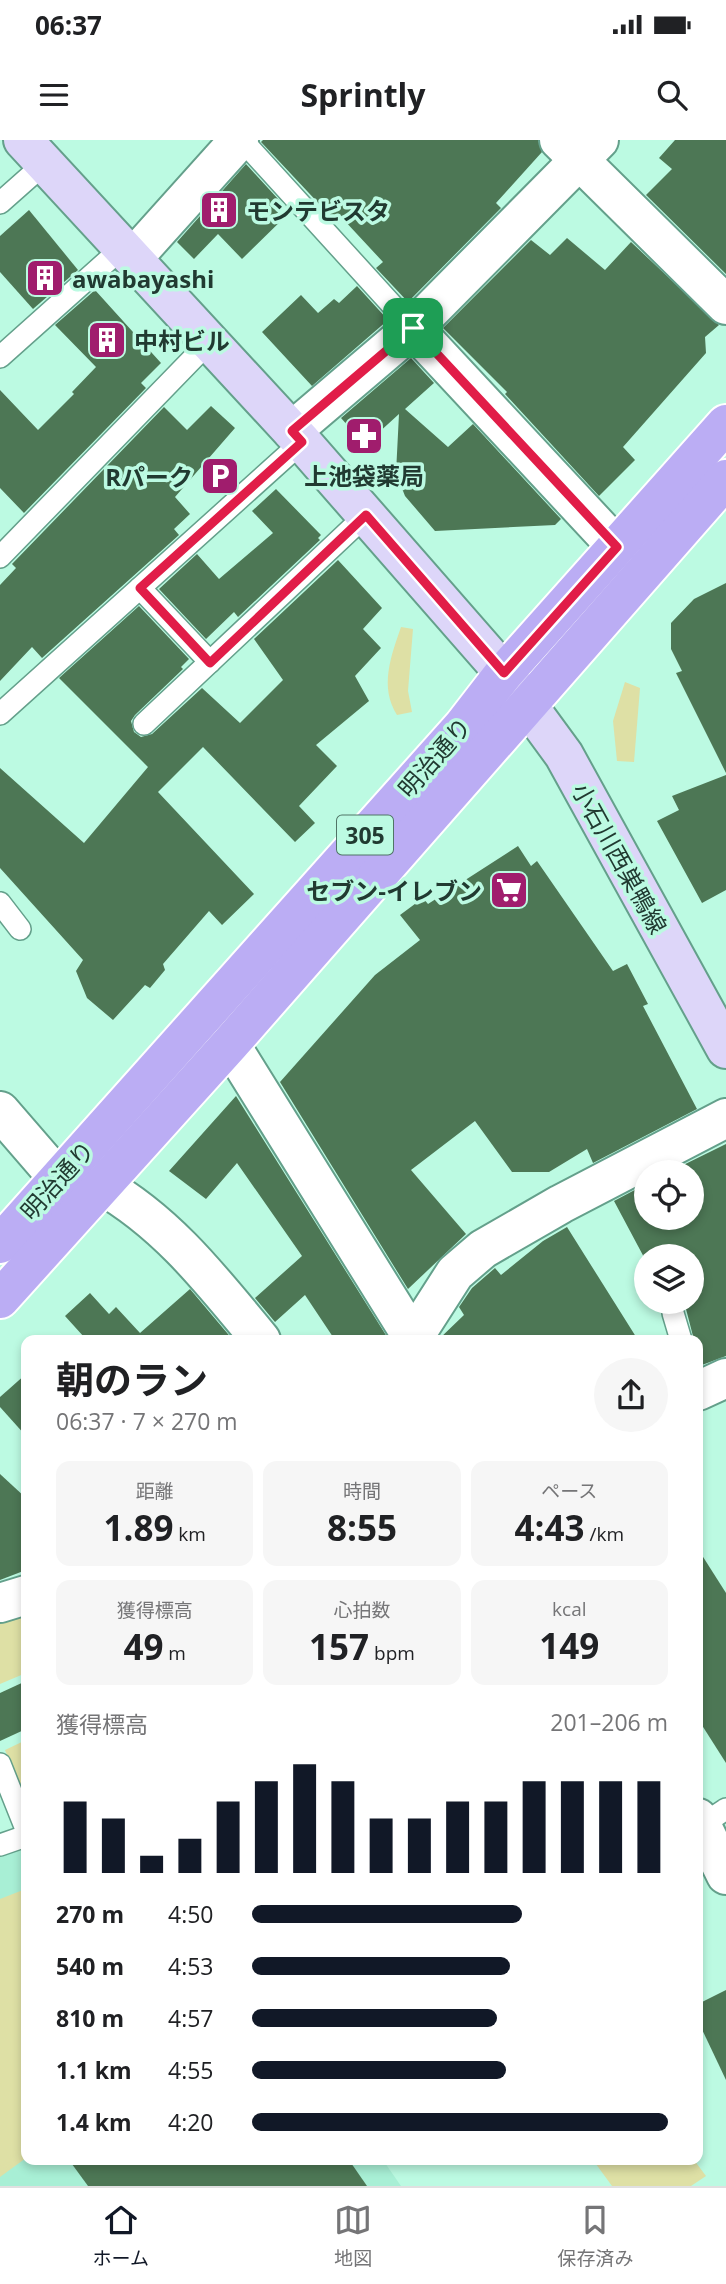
<!DOCTYPE html>
<html lang="ja">
<meta charset="utf-8">
<style>
:root{--surface:#fff;--page:#f6f6f6;--text:#202124;--muted:#757577;--line:#e0e0e0;--accent:#111827}
body{margin:0;font-family:"Open Sans","Noto Sans JP",sans-serif;background:var(--page);color:var(--text);height:100vh;display:flex;flex-direction:column;font-size:26px;white-space:nowrap}
*{box-sizing:border-box;margin:0}
p{font-size:23px;color:var(--muted)}
.icon{flex:none;width:38px;height:38px;fill:none;stroke:currentColor;stroke-width:2;stroke-linecap:round;stroke-linejoin:round}
.map{position:relative;flex:1;overflow:hidden}
.side{position:absolute;left:21px;top:1195px;width:682px;height:830px;display:flex;flex-direction:column;background:var(--surface);border-radius:14px;box-shadow:0 4px 10px #0003}
.side>*{flex:none}
.controls{position:absolute;left:634px;top:1020px;display:grid;gap:14px}
.controls a{display:grid;place-items:center;width:70px;height:70px;border-radius:50%;background:var(--surface);box-shadow:0 4px 10px #0003;font-size:35px}
.pin{position:absolute;display:grid;place-items:center;width:60px;height:60px;color:#fff;margin:-30px;border-radius:14px;box-shadow:0 4px 10px #0006}
.round{display:grid;place-items:center;flex:none;width:74px;height:74px;border-radius:37px;background:var(--page)}
.headline{display:flex;align-items:center;justify-content:space-between;height:119px;padding:0 35px}
h1{font-size:38px;font-weight:700;line-height:52px}
.figures{display:grid;grid-template-columns:repeat(3,1fr);gap:10px;height:119px;padding:7px 35px}
.figures div{display:grid;align-content:center;border-radius:14px;background:var(--page);text-align:center}
.figures b{font-size:35px;font-weight:700}
.figures small{font-size:19px;font-weight:400}
.figures p{font-size:19px}
.chart{height:196px;padding:14px 35px}
.chart p{display:flex;justify-content:space-between}
.chart svg{width:100%;height:126px;margin-top:7px;stroke:var(--accent);stroke-width:6}
ul{padding:0 35px;list-style:none;font-size:23px}
li{display:grid;grid-template-columns:112px 84px 1fr;align-items:center;height:52px}
li i{height:18px;border-radius:9px;background:var(--accent)}
.status{display:flex;justify-content:space-between;align-items:center;height:49px;padding:0 35px;background:var(--surface);direction:ltr}
.status svg{height:19px;fill:currentColor}
header{display:flex;justify-content:space-between;align-items:center;height:91px;padding:0 35px;background:var(--surface);font-size:32px;font-weight:700}
.dock{display:flex;justify-content:space-around;align-items:center;height:98px;border-top:2px solid var(--line);background:var(--surface);font-size:19px;color:var(--muted)}
.dock a{display:grid;justify-items:center;gap:4px}
.dock .selected{color:var(--accent)}
.map>svg:first-child{display:block}
.built{fill:#a8efd5}
.green{fill:#dee0a5}
.building{fill:#4d7755}
.lines{fill:none;stroke-linecap:round;stroke-linejoin:round}
.lane-casing{stroke:#64a08b;stroke-width:24}
.street-casing{stroke:#64a08b;stroke-width:42}
.secondary-casing{stroke:#64a08b;stroke-width:42}
.primary-casing{stroke:#fff;stroke-width:42}
.lane{stroke:#fff;stroke-width:21}
.street{stroke:#fff;stroke-width:38}
.secondary{stroke:#ddd6f9;stroke-width:38}
.primary{stroke:#bbadf4;stroke-width:38}
.route-casing{stroke:#fff;stroke-width:14}
.route{stroke:#e11d48;stroke-width:9}
.labels{text-anchor:middle;dominant-baseline:central;stroke-width:7;stroke-linejoin:round;paint-order:stroke}
.shield{fill:#bcfae2;stroke:#507466;stroke-width:2}
.shield-label{font-size:23px;font-weight:bold;fill:#213a31}
.poi-label{font-size:24px;font-weight:bold;fill:#213a31;stroke:#bcfae2;text-anchor:start}
.street-label{font-size:24px;fill:#213a31;stroke:#bcfae2}
</style>
<div class="status"><b>06:37</b><svg viewBox="0 0 49 12"><path d="M0 12V9h3v3zM5 12V6h3v6zM10 12V3h3v9zM15 12V0h3v12zM26 1h20v11H26zM47 4h2v5h-2z"/></svg></div>
<header><svg class="icon" aria-label="menu" viewBox="0 0 24 24"><path d="M4 6h16M4 12h16M4 18h16"/></svg>Sprintly<svg class="icon" aria-label="search" viewBox="0 0 24 24"><circle cx="10" cy="10" r="6"/><path d="M15 15l6 6"/></svg></header>
<div class="map">
<svg width="726" height="2046" viewBox="0 0 726 2046">
<rect width="100%" height="100%" fill="#bcfae2"/>
<!-- built -->
<path class="built" d="M26 1706V2020H383L401 2046H0V1716Z"/>
<!-- green -->
<g class="green">
<path d="M401 487 413 489 408 551 412 572 397 575C379 547 391 516 401 487Z"/>
<path d="M625 542 640 548 634 622 617 621 613 581Z"/>
<path d="M26 1465V1533L0 1544V1475Z"/>
<path d="M26 1600V1642L19 1645 5 1610Z"/>
<path d="M23 1750 26 1755V2018L0 2037V1759Z"/>
<path d="M593 2020H694L706 2036 691 2046H612Z"/>
</g>
<!-- building -->
<g class="building">
<path d="M263 0H538L542 12 496 63 501 68 408 162 376 128 383 122 343 79 338 84 261 2Z"/>
<path d="M675 0H726V134L646 55 672 29 659 18Z"/>
<path d="M246 24 290 72 242 119 218 94 194 119 177 102Z"/>
<path d="M29 70 78 130 33 169 0 132V96Z"/>
<path d="M567 98 605 130 631 102 719 185 705 197 706 213 623 307 635 320 599 356 505 254 507 252 443 188 531 100 550 115Z"/>
<path d="M357 146 388 180 312 246 262 192 301 155 318 173 334 159 339 163Z"/>
<path d="M95 150 161 223 141 243 146 248 24 373 0 348V250L38 290 74 254 72 252 96 227 55 185Z"/>
<path d="M411 218 434 243 405 269 448 307 473 284 561 379 555 385 435 391 405 356 396 333 399 274 365 305 341 278Z"/>
<path d="M211 266 235 288 175 357 190 374 174 389 179 395 42 518 32 507 0 541V445L16 428 12 424 164 267 187 290Z"/>
<path d="M276 349 321 395 318 398 320 400 238 477 234 472 206 499 159 449 197 414 219 439 273 393 252 371Z"/>
<path d="M338 420 382 468 363 489 381 508 355 536 369 561 316 605 337 626 299 666 315 683 295 702 203 607 158 652 254 754 222 785 209 771 163 824 165 830 150 848 145 845 113 880 87 858 76 831 83 820 0 728V628L84 703 148 627 59 538 139 466 189 519 181 527 183 529 135 575 131 581 134 592 141 597 152 594 202 548 240 583 283 540 254 499Z"/>
<path d="M726 443V633L676 533 682 531 671 509V483L694 459Z"/>
<path d="M726 635V750L702 763 657 681 679 670 672 656Z"/>
<path d="M518 706 531 726 537 721 613 831 627 824 648 864 643 866 697 969 593 1023 587 1009 549 1032H512L475 981 411 1030 466 1094 408 1149 280 942 375 835 420 800 400 775 423 758 428 764Z"/>
<path d="M236 956 389 1200H335L305 1155 275 1182 255 1158 302 1116 237 1023 206 1059 169 1031Z"/>
<path d="M726 1004V1216L702 1225 698 1216V1200H694L686 1169 679 1162H691V1116H646V1121L614 1061 646 1044V1078H691V1032H669Z"/>
<path d="M567 1087 638 1200H438L464 1175 459 1167 472 1148 495 1128 501 1135 543 1101Z"/>
<path d="M190 1149 233 1200H80L84 1197 65 1176 90 1153 109 1174 116 1167 140 1193Z"/>
<path d="M26 1234V1296L0 1267V1257Z"/>
<path d="M0 1334 26 1358V1430L0 1440Z"/>
<path d="M698 1409 726 1453V1623L698 1579Z"/>
<path d="M26 1541V1589L0 1601V1553Z"/>
<path d="M726 1850V1940L698 1881V1864Z"/>
<path d="M69 2020H349L367 2046H88Z"/>
</g>
<g class="lines">
<defs>
<g id="lane">
<path d="M242 0 413 188"/>
<path d="M0 63 44 24"/>
<path d="M0 217 122 108"/>
<path d="M0 417 208 203"/>
<path d="M140 448 210 522"/>
<path d="M0 574 302 302"/>
<path d="M144 584 366 375"/>
<path d="M0 763 20 789"/>
<path d="M673 1173 681 1200"/>
<path d="M0 1624 26 1689"/>
<path d="M702 1685 726 1669"/>
<path d="M0 1705 26 1696"/>
</g>
<g id="street">
<path d="M559 0 726 165"/>
<path d="M133 118 239 0"/>
<path d="M413 188 617 407"/>
<path d="M292 291 413 188 599 0"/>
<path d="M230 904 414 1200"/>
<path d="M0 971 58 1038"/>
<path d="M101 1045C168 1083 213 1142 261 1200"/>
<path d="M412 1200 455 1133 483 1109 561 1064 726 978"/>
<path d="M698 1251 726 1238"/>
<path d="M0 1463 26 1455"/>
<path d="M698 1678 726 1735"/>
</g>
<path id="secondary" d="M23 0 302 302 504 533 564 615 726 909"/>
<g id="primary">
<path d="M0 1104 463 586 504 533 726 284"/>
<path d="M0 1159 230 904 726 339"/>
</g>
</defs>
<!-- lane casing -->
<use href="#lane" class="lane-casing"/>
<!-- street casing -->
<use href="#street" class="street-casing"/>
<!-- secondary casing -->
<use href="#secondary" class="secondary-casing"/>
<!-- primary casing -->
<use href="#primary" class="primary-casing"/>
<!-- lane -->
<use href="#lane" class="lane"/>
<!-- street -->
<use href="#street" class="street"/>
<!-- secondary -->
<use href="#secondary" class="secondary"/>
<!-- primary -->
<use href="#primary" class="primary"/>
</g>
<g class="lines">
<defs>
<path id="route" d="M413 188 617 407 504 533 366 375 210 523 140 448 302 302 292 291Z"/>
</defs>
<!-- route casing -->
<use href="#route" class="route-casing"/>
<!-- route -->
<use href="#route" class="route"/>
</g>
<!-- icons -->
<defs>
<symbol id="building-square" viewBox="-11 -11 22 22"><rect x="-9" y="-9" width="18" height="18" rx="4" fill="#a01d6d" stroke="#bcfae2"/><path d="M-4-6H4V6H1V3H-1V6H-4ZM-2.5-4.3h1.7v1.8h-1.7ZM.8-4.3h1.7v1.8H.8ZM-2.5-1h1.7V.8h-1.7ZM.8-1h1.7V.8H.8Z" fill="#fff"/></symbol>
<symbol id="pharmacy-square" viewBox="-11 -11 22 22"><rect x="-9" y="-9" width="18" height="18" rx="4" fill="#a01d6d" stroke="#bcfae2"/><path d="M-2-6h4v4h4v4h-4v4h-4v-4h-4v-4h4Z" fill="#fff"/></symbol>
<symbol id="parking-square" viewBox="-11 -11 22 22"><rect x="-9" y="-9" width="18" height="18" rx="4" fill="#a01d6d" stroke="#bcfae2"/><path d="M-3.5-5.5H1a3.5 3.5 0 0 1 0 7H-1V5.5H-3.5ZM-1-3.4V-.6H.8a1.4 1.4 0 0 0 0-2.8Z" fill="#fff"/></symbol>
<symbol id="supermarket-square" viewBox="-11 -11 22 22"><rect x="-9" y="-9" width="18" height="18" rx="4" fill="#a01d6d" stroke="#bcfae2"/><path d="M-6-5.5h2.5l.6 2H6L4.5 2H-2.5L-4.4-4H-6ZM-1.5 3.2a1.3 1.3 0 1 0 .1 0ZM3 3.2a1.3 1.3 0 1 0 .1 0Z" fill="#fff"/></symbol>
</defs>
<g fill-rule="evenodd">
<use href="#building-square" x="197" y="48" width="44" height="44"/>
<use href="#building-square" x="23" y="116" width="44" height="44"/>
<use href="#building-square" x="85" y="178" width="44" height="44"/>
<use href="#pharmacy-square" x="342" y="274" width="44" height="44"/>
<use href="#parking-square" x="198" y="314" width="44" height="44"/>
<use href="#supermarket-square" x="487" y="728" width="44" height="44"/>
</g>
<g class="labels">
<!-- shield labels -->
<rect class="shield" x="337" y="675.5" width="56" height="39" rx="5"/>
<g class="shield-label">
<text x="365" y="695">305</text>
</g>
<!-- poi labels -->
<g class="poi-label">
<text x="246" y="70">モンテビスタ</text>
<text x="72" y="138">awabayashi</text>
<text x="134" y="200">中村ビル</text>
<text x="364" y="335" text-anchor="middle">上池袋薬局</text>
<text x="193" y="336" text-anchor="end">Rパーク</text>
<text x="482" y="750" text-anchor="end">セブン-イレブン</text>
</g>
<!-- street labels -->
<g class="street-label">
<text transform="translate(434 617) rotate(-49)">明治通り</text>
<text transform="translate(620 718) rotate(61)">小石川西巣鴨線</text>
<text transform="translate(57 1040) rotate(-48)">明治通り</text>
</g>
</g>
</svg>
<div class="controls">
<a><svg class="icon" aria-label="locate" viewBox="0 0 24 24"><circle cx="12" cy="12" r="6"/><path d="M12 2v4M12 18v4M2 12h4M18 12h4"/></svg></a>
<a><svg class="icon" aria-label="layers" viewBox="0 0 24 24"><path d="M12 4l9 5-9 5-9-5zM3 14l9 5 9-5"/></svg></a>
</div>
<div class="pin" style="left:413px;top:188px;background:#1e9e55"><svg class="icon" aria-label="arrive" viewBox="0 0 24 24"><path d="M6 21V4h12l-3 4 3 4H6"/></svg></div>
<section class="side">
<div class="headline"><div><h1>朝のラン</h1><p>06:37 · 7 × 270 m</p></div><a class="round"><svg class="icon" aria-label="share" viewBox="0 0 24 24"><path d="M12 15V3M7 8l5-5 5 5M5 13v7h14v-7"/></svg></a></div>
<div class="figures">
<div><p>距離</p><b>1.89<small> km</small></b></div>
<div><p>時間</p><b>8:55</b></div>
<div><p>ペース</p><b>4:43<small> /km</small></b></div>
</div>
<div class="figures">
<div><p>獲得標高</p><b>49<small> m</small></b></div>
<div><p>心拍数</p><b>157<small> bpm</small></b></div>
<div><p>kcal</p><b>149</b></div>
</div>
<div class="chart"><p><span>獲得標高</span>201–206 m</p>
<svg viewBox="0 0 160 44" preserveAspectRatio="none"><path d="M5 44V19M15 44V25M25 44V38M35 44V32M45 44V19M55 44V12M65 44V6M75 44V12M85 44V25M95 44V25M105 44V19M115 44V19M125 44V12M135 44V12M145 44V12M155 44V12"/></svg>
</div>
<ul>
<li><b>270 m</b>4:50<i style="width:65%"></i></li>
<li><b>540 m</b>4:53<i style="width:62%"></i></li>
<li><b>810 m</b>4:57<i style="width:59%"></i></li>
<li><b>1.1 km</b>4:55<i style="width:61%"></i></li>
<li><b>1.4 km</b>4:20<i style="width:100%"></i></li>
</ul>
</section>
</div>
<nav class="dock">
<a class="selected"><svg class="icon" aria-label="home" viewBox="0 0 24 24"><path d="M3 11l9-7 9 7M6 9v11h12V9"/></svg>ホーム</a>
<a><svg class="icon" aria-label="map" viewBox="0 0 24 24"><path d="M3 6l6-2 6 2 6-2v14l-6 2-6-2-6 2zM9 4v14M15 6v14"/></svg>地図</a>
<a><svg class="icon" aria-label="saved" viewBox="0 0 24 24"><path d="M7 4h10v16l-5-4-5 4z"/></svg>保存済み</a>
</nav>
